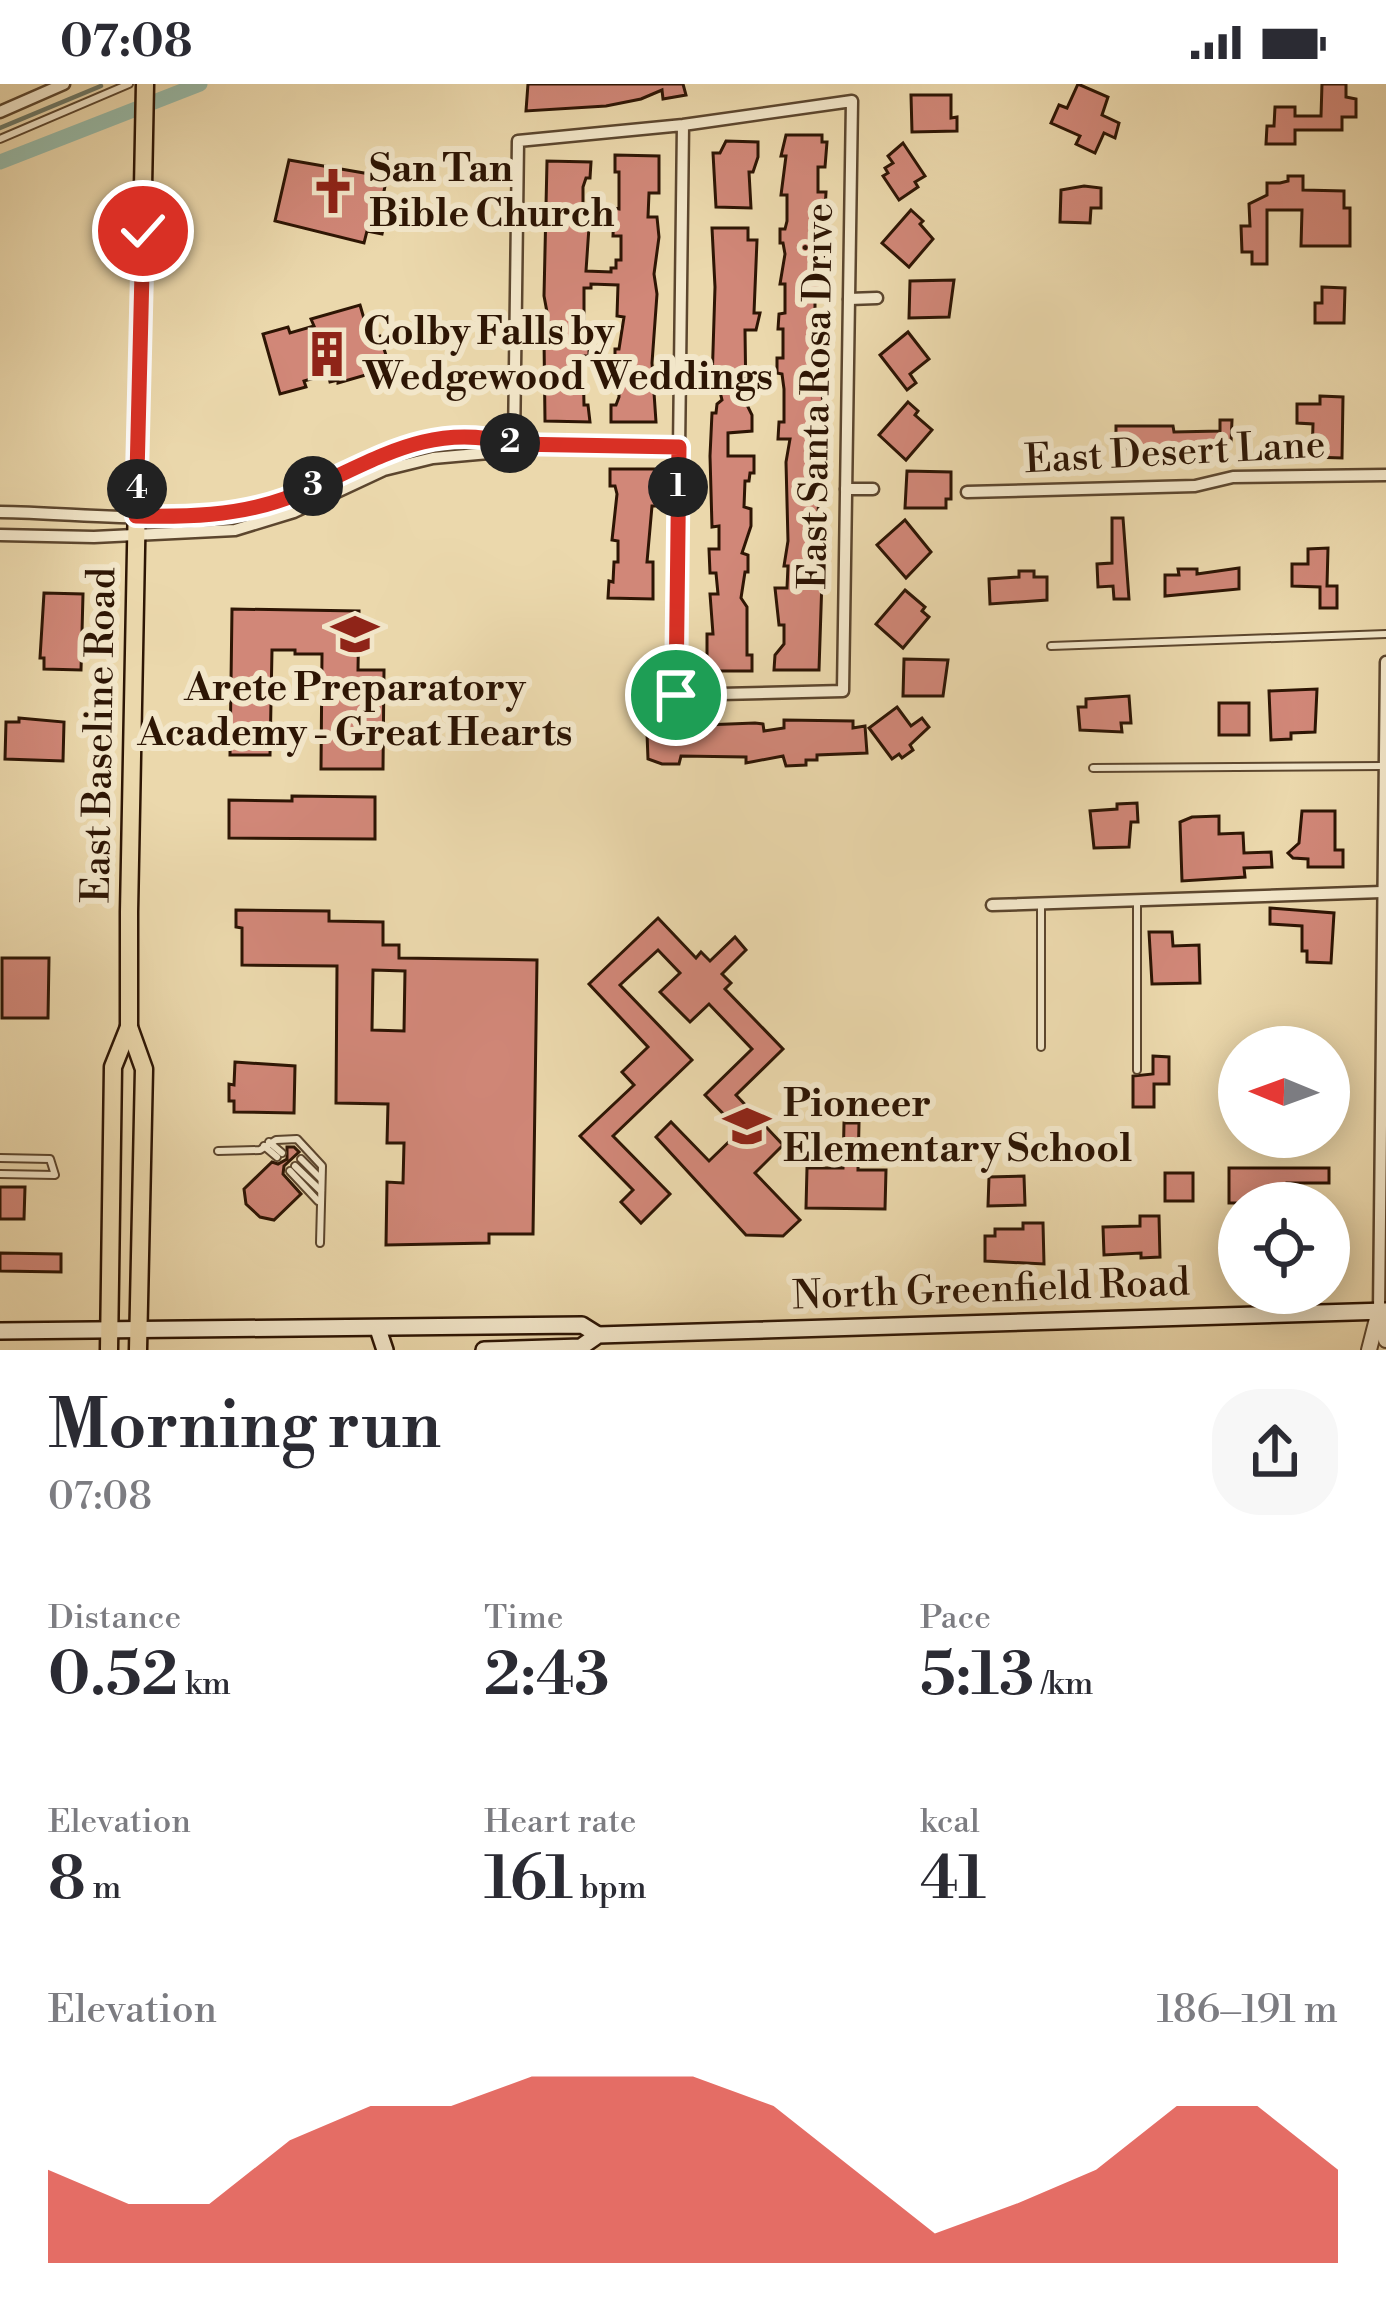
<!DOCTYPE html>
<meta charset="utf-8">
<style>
:root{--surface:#fff;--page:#f7f7f7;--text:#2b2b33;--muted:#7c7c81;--accent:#d93025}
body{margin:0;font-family:"Libre Bodoni",serif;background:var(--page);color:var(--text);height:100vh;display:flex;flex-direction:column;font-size:45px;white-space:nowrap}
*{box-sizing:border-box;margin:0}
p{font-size:39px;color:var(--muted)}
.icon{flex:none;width:66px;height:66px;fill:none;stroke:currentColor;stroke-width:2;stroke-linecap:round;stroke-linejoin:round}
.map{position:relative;height:1266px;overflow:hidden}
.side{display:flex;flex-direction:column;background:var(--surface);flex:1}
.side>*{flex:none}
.needle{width:78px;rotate:271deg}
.controls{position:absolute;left:1218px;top:942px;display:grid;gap:24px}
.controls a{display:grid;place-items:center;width:132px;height:132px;border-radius:50%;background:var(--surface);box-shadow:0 6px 30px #0003;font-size:60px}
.pin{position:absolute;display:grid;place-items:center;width:102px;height:102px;color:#fff;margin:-51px;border:6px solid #fff;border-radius:50%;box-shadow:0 3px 12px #0007}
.km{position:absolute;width:60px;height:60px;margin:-30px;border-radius:50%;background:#222;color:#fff;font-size:33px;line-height:60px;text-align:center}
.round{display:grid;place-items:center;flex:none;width:126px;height:126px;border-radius:48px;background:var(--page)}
.overview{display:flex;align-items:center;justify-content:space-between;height:204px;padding:0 48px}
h1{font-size:66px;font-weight:600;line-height:90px}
.metrics{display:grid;grid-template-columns:repeat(3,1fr);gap:18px;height:204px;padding:12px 48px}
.metrics div{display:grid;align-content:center}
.metrics b{font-size:60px;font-weight:600}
.metrics small{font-size:33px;font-weight:400}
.metrics p{font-size:33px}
.chart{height:336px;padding:24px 48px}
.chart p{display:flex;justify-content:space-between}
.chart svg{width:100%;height:216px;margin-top:12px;fill:var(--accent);opacity:.7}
.status{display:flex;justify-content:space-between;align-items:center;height:84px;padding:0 60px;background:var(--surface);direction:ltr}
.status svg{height:33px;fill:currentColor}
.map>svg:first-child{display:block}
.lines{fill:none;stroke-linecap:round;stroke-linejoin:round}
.stream{stroke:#6d7866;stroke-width:4.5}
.canal{stroke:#98baa7;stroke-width:15}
.building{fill:#d18778;stroke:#2d1504;stroke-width:3;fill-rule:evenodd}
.service-casing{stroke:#5c462e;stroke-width:10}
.minor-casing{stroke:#5c462e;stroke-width:15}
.tertiary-casing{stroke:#5c462e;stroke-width:18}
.secondary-casing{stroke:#2d1504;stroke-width:20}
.primary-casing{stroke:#2d1504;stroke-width:21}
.service{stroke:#f2e6c9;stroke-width:6}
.minor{stroke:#f2e6c9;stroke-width:10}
.tertiary{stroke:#f2e6c9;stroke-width:14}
.secondary{stroke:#f2e6c9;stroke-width:15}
.primary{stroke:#ebd8ac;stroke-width:16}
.route-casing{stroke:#fff;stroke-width:24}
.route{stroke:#d93025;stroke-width:15}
.labels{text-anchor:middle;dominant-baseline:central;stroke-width:12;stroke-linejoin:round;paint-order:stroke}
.poi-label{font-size:39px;font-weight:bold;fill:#2d1504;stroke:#f2e6c9;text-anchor:start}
.street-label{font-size:39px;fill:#2d1504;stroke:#f2e6c9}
</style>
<div class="status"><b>07:08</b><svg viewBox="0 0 49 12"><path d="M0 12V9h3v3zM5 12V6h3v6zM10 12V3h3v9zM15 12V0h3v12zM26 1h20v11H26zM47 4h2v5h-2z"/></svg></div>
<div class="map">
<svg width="1386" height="1266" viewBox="0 0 1386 1266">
<rect width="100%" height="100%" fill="#ebd8ac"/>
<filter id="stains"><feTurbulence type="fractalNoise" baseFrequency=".00167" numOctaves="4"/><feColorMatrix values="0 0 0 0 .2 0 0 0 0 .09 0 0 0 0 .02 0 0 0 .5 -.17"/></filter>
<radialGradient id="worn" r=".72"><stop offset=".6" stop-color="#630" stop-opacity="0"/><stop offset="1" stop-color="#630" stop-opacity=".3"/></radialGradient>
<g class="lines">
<!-- stream -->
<path class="stream" d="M0 44 101 2"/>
<!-- canal -->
<path class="canal" d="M0 78 200 0"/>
</g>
<!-- building -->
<g class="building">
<path d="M528 0H683L686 11 663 15 662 6 641 15 606 22 526 27Z"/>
<path d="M1078 0 1108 13 1102 31 1119 39 1115 54 1104 49 1095 69 1076 60 1080 52 1051 39 1059 21 1067 24Z"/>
<path d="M1322 0H1346V13L1356 15V33H1342V46H1295V60H1266L1267 42H1274L1275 23H1295V32H1321Z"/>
<path d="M911 11H951V34L957 33V47L912 48Z"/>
<path d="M786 51H822V58H827L825 83H818V108H826L825 128H813V153H823L824 173H817V197H825L824 217H815V242H823L821 262 814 261V286H822L823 355H810L815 383H821L818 428H821L822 451H813L815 472H821L822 495 819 586H774L775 571 784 560V541H779L775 504H787L788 482H784L788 457 786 378 790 355H778L779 338H784V305L782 290 777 289V274H783V245H778L779 230 785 229V200H780L785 170 783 159H780V145H785L787 137V111H781L786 72H781Z"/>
<path d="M726 57 758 58V73L753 88H749L751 124 716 123 713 69H720Z"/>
<path d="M903 59 925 92 915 98 918 103 899 116 883 92 888 89 885 84 893 79 888 72Z"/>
<path d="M615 71 659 72V109H649L648 133H657L659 153 654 190 657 210 652 279 656 338H611V321H616L619 313V290H610V273H615V265H619L624 233 617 232 618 201 591 200V204H584V256H589V272H583L584 321H588L590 338 545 337 544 255H552L544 212 547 77 591 78 590 94H586L583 103V134L585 142 589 143 586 187 611 188V184H616V176H621V152H613L614 124 619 125V88H615Z"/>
<path d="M289 76 387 93 381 121 388 123 382 150 367 147 364 159 275 137Z"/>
<path d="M1288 92H1303V106L1344 107V124H1350V162H1301L1302 126H1267V180H1252V168H1242L1241 142H1250L1249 120 1267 111V99H1280L1288 97Z"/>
<path d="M1084 102 1101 104V124H1091L1090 139 1060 138 1061 106Z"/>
<path d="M911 126 923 137 920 140 933 155 909 183 882 159Z"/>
<path d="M712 144H748V156H757L754 229H760L756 246H745L746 319 752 331V347L728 349V372H754V389H750L749 397H745L744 423 751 425V442L742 469 748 471V488H745L741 514 747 523V571H752V587H707V550H713L710 510H718L716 489H710L709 465H719V442L712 443 710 372 712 329H716L717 320 722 316 718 300 712 299 715 203Z"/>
<path d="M954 196 949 233 909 234 910 197Z"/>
<path d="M1322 203 1345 204 1344 239H1315V219H1322Z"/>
<path d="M360 221 370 255 380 252 390 284 338 299V296L330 298 328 290 304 297 306 303 280 310 263 250 288 243 290 249 314 242 311 235Z"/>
<path d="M908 248 929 275 910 290 916 299 907 306 880 271Z"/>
<path d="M1320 312 1343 313 1342 374 1312 373 1313 340 1297 339V320H1320Z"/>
<path d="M908 318 918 327 915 331 932 346 906 376 879 351Z"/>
<path d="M1220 336H1232L1231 359 1201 358V378L1160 377V371L1145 372 1144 364 1116 365V342H1173L1174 348 1220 347Z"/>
<path d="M610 385H655L656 422H652L647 478H653V515L608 514 609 497 613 498 614 478H618V457L612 456 617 410 615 402H610Z"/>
<path d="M907 387 951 388V415H946V424H905Z"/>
<path d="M1112 434H1123L1129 515H1114L1113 502 1098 503 1097 480 1112 479Z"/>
<path d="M905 436 931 468 906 494 877 461Z"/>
<path d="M1328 464 1327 502H1337V524H1320V503L1292 502V480H1308V465Z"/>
<path d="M1239 484V505L1165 512V491H1179L1178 485H1197V490Z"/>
<path d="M1019 487H1034V493H1047V516L990 520 989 495 1019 493Z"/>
<path d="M905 506 925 523 922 527 929 533 903 564 876 540Z"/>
<path d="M44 509 83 510 81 586 44 585V574H40Z"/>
<path d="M232 525 359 527 358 586H384L383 685H321L322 570H295V566H272L270 671H230Z"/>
<path d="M904 575 948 576 943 612H903Z"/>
<path d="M1317 605 1315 648 1291 649V655L1271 656 1269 607Z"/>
<path d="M1129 612 1131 639H1121L1122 648 1080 646 1078 623H1086V615Z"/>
<rect x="1219" y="619" width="30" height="32"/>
<path d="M897 623 911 642 922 634 929 643 910 661 913 666 902 674 899 670 892 675 869 644Z"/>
<path d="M19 634 64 638 63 677 5 675 6 638H19Z"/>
<path d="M784 636 853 637V644L865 642 867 669 817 671V676H806V681L786 682 783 672 746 679V673L681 672 679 680H662L648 675 647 649 660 647V642L683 640V648L704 641 755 639 763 640 764 647 784 644Z"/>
<path d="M292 712 375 713V755L229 754V716L292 717Z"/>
<path d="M1137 719 1138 738H1131L1129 763 1094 764 1090 727 1117 725V720Z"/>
<path d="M1302 727H1335V766H1343V783H1308V775L1293 774 1288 769 1299 759Z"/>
<path d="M1219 732V750L1243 749 1244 769 1271 768 1272 783 1244 784 1245 793 1182 797 1180 738 1192 733Z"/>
<path d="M1270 824 1334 829 1331 879 1307 878V867H1302V842L1270 840Z"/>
<path d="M236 826 329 827V837L383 838V861H399V874L537 876 533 1150H489V1159L386 1161 387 1098 403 1099 404 1059H387L388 1020 336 1019 337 882 242 881V844L236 843ZM373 886 405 887 404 947 372 946Z"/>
<path d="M658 834 696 874 701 868 710 877 735 853 746 866 722 890 731 899 725 905 783 965 736 1011 783 1061 755 1089 800 1136 783 1152 746 1151 656 1053 671 1038 709 1077 740 1047 705 1011 752 965 709 920 690 938 660 908 680 889 658 866 620 901 692 976 613 1052 670 1110 641 1139 621 1118 633 1106 580 1052 634 1001 622 988 648 963 589 900Z"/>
<path d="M1149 848H1172L1173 862 1199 861 1200 899 1152 900Z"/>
<path d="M2 874H49L48 934H2Z"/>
<path d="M1153 972 1169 973V1000H1154V1023H1133V992L1153 990Z"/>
<path d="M235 978 295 982 294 1029 234 1028V1017H229V1000L234 1001Z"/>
<path d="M844 1039H859L858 1086H886L885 1125 806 1124 807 1084H843Z"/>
<path d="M287 1063H294L299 1068 284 1082 283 1090 301 1110 274 1136 260 1133 246 1120 244 1105 272 1078 278 1080 287 1075Z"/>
<path d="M1229 1084H1329V1099H1287V1119H1229Z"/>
<rect x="1165" y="1089" width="28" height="28"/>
<path d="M1024 1092 1025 1121 988 1122 989 1093Z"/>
<path d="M0 1103H25L24 1135H0Z"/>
<path d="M1140 1132H1159L1160 1173 1141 1174V1169L1104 1171 1103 1143 1140 1142Z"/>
<path d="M1023 1139H1043L1044 1180 985 1177V1152H995V1145H1023Z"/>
<path d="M0 1169 61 1170V1188L0 1187Z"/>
</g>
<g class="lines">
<defs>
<g id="service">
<path d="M0 55 129 0"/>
<path d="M1051 562 1386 550"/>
<path d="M1093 684 1383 682"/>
<path d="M1041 819V963"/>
<path d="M1137 986V816"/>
<path d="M269 1058 282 1069"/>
<path d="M264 1062 277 1073"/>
<path d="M218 1067 260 1066 276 1056 297 1055 322 1082 320 1159"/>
<path d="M0 1074 50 1075 55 1091 0 1090"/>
<path d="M301 1075 321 1095"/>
<path d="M295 1082 321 1107"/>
<path d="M290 1087 318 1117"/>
</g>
<g id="minor">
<path d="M0 28 64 0"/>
<path d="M849 215 877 214"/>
<path d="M514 360 518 57 683 41 852 17 843 607 676 611 683 41"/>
<path d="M846 405H873"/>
<path d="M967 408 1195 402 1233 393 1386 391"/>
<path d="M0 428C79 429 163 441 241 427 337 408 409 330 514 360L679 363"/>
<path d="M0 451 94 453 235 446 294 428 384 386 433 374 489 369 511 361"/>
<path d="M992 821 1382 808"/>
<path d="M1379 1227 1386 578"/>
</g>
<g id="tertiary">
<path d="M1379 1227 1386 1256"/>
<path d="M1369 1266 1379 1227"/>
</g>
<g id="secondary">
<path d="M378 1245 385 1266"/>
<path d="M0 1247 582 1241 598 1251"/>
<path d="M484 1266 581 1263 598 1251 1386 1227"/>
</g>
<g id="primary">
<path d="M109 1266 113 983 129 943"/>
<path d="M138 1266 144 985 129 943V828L145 0"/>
</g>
</defs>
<!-- service casing -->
<use href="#service" class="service-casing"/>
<!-- minor casing -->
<use href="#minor" class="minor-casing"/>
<!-- tertiary casing -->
<use href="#tertiary" class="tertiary-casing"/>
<!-- secondary casing -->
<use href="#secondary" class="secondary-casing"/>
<!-- primary casing -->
<use href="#primary" class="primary-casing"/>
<!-- service -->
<use href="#service" class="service"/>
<!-- minor -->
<use href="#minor" class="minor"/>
<!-- tertiary -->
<use href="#tertiary" class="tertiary"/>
<!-- secondary -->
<use href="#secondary" class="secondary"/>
<!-- primary -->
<use href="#primary" class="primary"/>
</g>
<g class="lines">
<defs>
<path id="route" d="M143 147 136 432C187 433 236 432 284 415 364 386 421 334 514 360L679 363 676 611"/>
</defs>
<!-- route casing -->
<use href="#route" class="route-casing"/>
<!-- route -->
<use href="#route" class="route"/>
</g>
<!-- icons -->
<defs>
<symbol id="church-bare" viewBox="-9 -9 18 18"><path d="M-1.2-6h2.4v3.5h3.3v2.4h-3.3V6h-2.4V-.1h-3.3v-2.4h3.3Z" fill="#8f2418" stroke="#f2e6c9" stroke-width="2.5" paint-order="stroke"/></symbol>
<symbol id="building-bare" viewBox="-9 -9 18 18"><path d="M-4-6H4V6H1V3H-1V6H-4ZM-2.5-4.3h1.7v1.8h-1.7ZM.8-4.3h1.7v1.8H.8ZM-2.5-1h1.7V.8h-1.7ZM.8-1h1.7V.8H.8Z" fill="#8f2418" stroke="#f2e6c9" stroke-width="2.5" paint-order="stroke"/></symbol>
<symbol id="school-bare" viewBox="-9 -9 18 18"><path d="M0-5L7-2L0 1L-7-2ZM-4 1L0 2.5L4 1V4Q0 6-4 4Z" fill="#8f2418" stroke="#f2e6c9" stroke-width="2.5" paint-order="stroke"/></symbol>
</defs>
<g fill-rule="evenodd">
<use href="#church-bare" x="300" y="74" width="66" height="66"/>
<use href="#building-bare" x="294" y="237" width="66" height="66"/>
<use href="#school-bare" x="322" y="517" width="66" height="66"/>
<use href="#school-bare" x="714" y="1009" width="66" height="66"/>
</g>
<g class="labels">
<!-- poi labels -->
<g class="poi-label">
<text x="369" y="85">San Tan<tspan x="369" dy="45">Bible Church</tspan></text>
<text x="363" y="248">Colby Falls by<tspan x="363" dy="45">Wedgewood Weddings</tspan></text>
<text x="355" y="604" text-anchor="middle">Arete Preparatory<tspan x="355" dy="45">Academy - Great Hearts</tspan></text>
<text x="783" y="1020">Pioneer<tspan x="783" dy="45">Elementary School</tspan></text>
</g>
<!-- street labels -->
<g class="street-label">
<text transform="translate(817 312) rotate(-89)">East Santa Rosa Drive</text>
<text transform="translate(1175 369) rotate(-3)">East Desert Lane</text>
<text transform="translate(100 651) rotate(-89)">East Baseline Road</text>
<text transform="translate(991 1206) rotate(-2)">North Greenfield Road</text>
</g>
</g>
<rect width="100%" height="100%" filter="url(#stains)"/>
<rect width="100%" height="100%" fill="url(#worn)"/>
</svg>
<div class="controls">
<a><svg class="needle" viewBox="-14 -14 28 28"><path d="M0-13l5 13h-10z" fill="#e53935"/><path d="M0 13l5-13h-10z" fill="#7c7c81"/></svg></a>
<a><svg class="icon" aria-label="locate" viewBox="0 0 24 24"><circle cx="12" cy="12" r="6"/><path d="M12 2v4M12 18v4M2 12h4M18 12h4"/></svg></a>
</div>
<div class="pin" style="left:676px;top:611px;background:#1e9e55"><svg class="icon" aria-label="arrive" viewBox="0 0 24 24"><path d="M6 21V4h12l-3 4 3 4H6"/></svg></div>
<div class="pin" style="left:143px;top:147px;background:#d93025"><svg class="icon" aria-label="check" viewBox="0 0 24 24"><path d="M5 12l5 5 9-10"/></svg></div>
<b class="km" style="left:678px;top:403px">1</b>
<b class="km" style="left:510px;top:359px">2</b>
<b class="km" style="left:313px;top:402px">3</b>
<b class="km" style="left:137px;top:405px">4</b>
</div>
<section class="side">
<div class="overview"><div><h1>Morning run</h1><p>07:08</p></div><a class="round"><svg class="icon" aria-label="share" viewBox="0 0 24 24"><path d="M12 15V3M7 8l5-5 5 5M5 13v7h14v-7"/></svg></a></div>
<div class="metrics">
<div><p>Distance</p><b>0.52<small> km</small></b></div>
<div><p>Time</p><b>2:43</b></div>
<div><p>Pace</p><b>5:13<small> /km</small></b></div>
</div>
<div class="metrics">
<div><p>Elevation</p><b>8<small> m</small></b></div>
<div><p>Heart rate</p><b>161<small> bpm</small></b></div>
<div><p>kcal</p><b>41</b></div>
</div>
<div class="chart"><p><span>Elevation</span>186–191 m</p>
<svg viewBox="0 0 160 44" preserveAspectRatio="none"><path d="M0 44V25L10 32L20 32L30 19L40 12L50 12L60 6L70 6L80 6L90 12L100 25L110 38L120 32L130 25L140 12L150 12L160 25V44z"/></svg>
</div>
</section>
